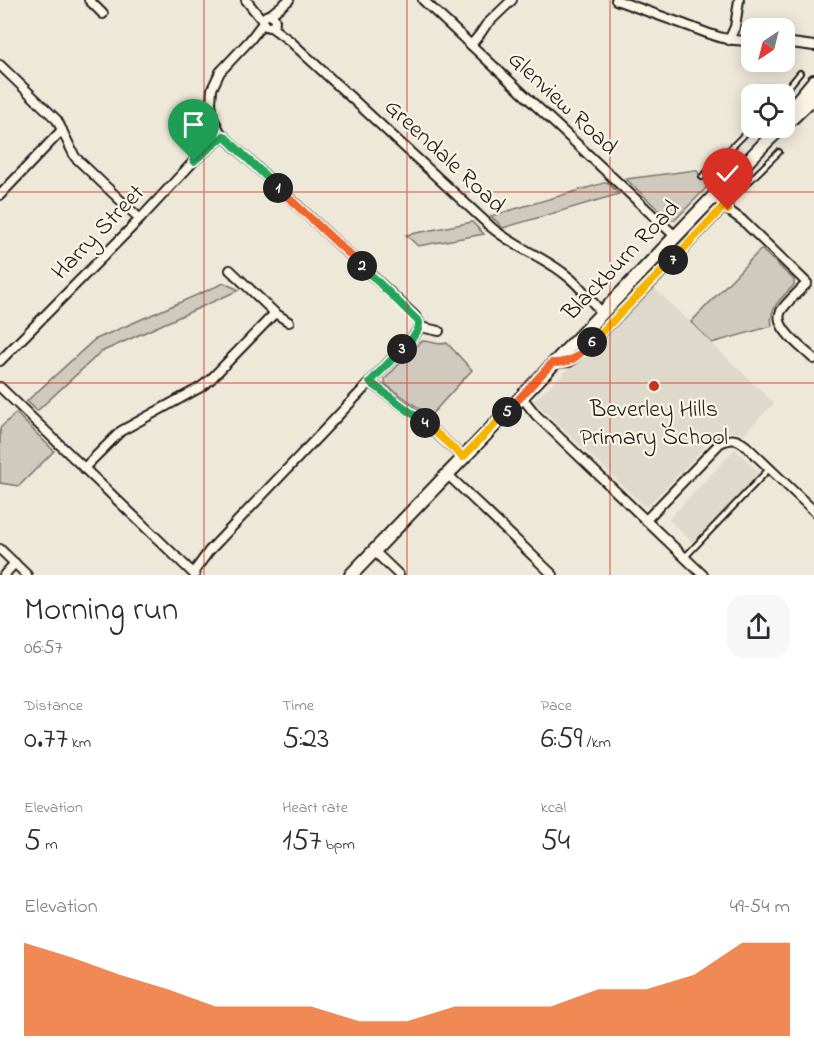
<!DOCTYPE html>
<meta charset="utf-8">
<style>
:root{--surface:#fff;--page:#f7f7f7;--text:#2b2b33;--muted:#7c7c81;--accent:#ea580c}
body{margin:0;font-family:"Indie Flower",sans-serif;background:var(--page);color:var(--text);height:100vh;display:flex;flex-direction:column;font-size:22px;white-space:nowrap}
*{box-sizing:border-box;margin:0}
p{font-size:20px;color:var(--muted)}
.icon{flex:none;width:33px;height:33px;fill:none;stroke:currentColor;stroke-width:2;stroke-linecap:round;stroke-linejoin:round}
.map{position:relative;height:575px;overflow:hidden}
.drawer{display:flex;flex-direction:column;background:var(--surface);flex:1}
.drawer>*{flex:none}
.needle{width:39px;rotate:215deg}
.tools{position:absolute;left:741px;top:18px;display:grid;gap:12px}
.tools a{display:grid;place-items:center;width:54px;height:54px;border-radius:12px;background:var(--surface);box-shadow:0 3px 15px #0003;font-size:30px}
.pin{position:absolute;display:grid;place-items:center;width:51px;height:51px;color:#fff;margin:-62px -26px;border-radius:50% 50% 50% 0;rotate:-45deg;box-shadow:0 0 6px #0007}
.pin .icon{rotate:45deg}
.km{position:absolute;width:30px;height:30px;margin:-15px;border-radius:50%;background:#222;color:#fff;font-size:16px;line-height:30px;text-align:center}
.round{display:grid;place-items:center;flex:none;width:63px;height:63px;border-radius:18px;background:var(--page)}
.summary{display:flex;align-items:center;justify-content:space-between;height:102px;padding:0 24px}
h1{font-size:33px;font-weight:600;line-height:45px}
.metrics{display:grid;grid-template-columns:repeat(3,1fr);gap:9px;height:102px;padding:6px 24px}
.metrics div{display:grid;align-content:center}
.metrics b{font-size:30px;font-weight:600}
.metrics small{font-size:16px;font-weight:400}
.metrics p{font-size:16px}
.chart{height:168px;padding:12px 24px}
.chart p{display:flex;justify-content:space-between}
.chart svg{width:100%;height:108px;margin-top:6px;fill:var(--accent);opacity:.7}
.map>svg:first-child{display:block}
.built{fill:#ded9cb}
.green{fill:#cfcabd;stroke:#76736c;stroke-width:1.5}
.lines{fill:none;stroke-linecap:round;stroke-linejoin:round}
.service-casing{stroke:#1c1c1c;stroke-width:8}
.minor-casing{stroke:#1c1c1c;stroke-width:12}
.primary-casing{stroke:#1c1c1c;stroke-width:16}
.service{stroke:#fcf5e5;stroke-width:4}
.minor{stroke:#fcf5e5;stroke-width:8}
.primary{stroke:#fcf5e5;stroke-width:12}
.split-1-casing{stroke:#fff;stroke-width:12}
.split-2-casing{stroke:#fff;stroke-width:12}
.split-3-casing{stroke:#fff;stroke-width:12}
.split-4-casing{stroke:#fff;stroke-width:12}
.split-5-casing{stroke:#fff;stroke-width:12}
.split-6-casing{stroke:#fff;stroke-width:12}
.split-7-casing{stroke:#fff;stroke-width:12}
.split-8-casing{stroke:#fff;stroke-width:12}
.split-1{stroke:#22a559;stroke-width:8}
.split-2{stroke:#f0652b;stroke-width:8}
.split-3{stroke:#22a559;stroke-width:8}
.split-4{stroke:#22a559;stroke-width:8}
.split-5{stroke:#f5b400;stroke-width:8}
.split-6{stroke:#f0652b;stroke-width:8}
.split-7{stroke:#f5b400;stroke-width:8}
.split-8{stroke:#f5b400;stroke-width:8}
.grid{fill:none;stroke:#c8321e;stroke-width:1.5;stroke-opacity:0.55}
.poi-dot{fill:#c8321e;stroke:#fcf5e5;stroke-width:2}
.labels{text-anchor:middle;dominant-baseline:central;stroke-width:4.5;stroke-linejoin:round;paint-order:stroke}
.street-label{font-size:24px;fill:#1c1c1c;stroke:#fcf5e5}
.poi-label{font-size:24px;fill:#1c1c1c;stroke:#fcf5e5}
</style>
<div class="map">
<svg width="814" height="575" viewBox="0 0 814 575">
<rect width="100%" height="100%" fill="#eee8d9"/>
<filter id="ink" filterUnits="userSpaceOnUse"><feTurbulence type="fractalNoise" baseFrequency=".0167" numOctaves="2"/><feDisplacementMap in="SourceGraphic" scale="12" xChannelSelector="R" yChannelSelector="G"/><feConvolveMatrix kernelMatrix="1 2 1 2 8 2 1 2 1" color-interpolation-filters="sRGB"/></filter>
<g filter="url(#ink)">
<!-- built -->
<g class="built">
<path d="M654 288 774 403 744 434 730 431 713 438 648 506 643 505 534 401Z"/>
<path d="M735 449 764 477 697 547 670 521 669 519Z"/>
</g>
<!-- green -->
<g class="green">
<path d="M696 170 709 185 675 220H671L667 218 626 179Z"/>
<path d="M607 182 619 194 503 228 491 216Z"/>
<path d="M472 222 484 234 418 246 406 235Z"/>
<path d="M761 249 794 280V285C783 297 768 307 772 326L712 343 691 322Z"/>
<path d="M224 283 239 290 101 352 37 411 27 401 94 340Z"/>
<path d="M423 341C432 341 438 346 447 343L472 370 430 416 385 384V379L419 343Z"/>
<path d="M16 413 54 451 19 486 0 483V428Z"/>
</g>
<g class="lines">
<defs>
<g id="service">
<path d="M783 94 800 73"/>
<path d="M728 152 742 162"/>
<path d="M702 177 752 127"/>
<path d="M728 202 779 152"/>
<path d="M685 557 769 469"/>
</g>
<g id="minor">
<path d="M89 0 103 14"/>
<path d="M246 0 262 20"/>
<path d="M423 0 675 236"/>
<path d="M616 0C638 8 661 16 683 24 708 33 724 42 752 41"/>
<circle cx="269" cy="21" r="6"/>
<path d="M270 15 289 0"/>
<path d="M263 23 250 40 220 72 212 89 211 103 213 118 220 132 233 145 415 316 419 322 420 327"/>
<path d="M271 27 290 41 491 227C513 246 539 255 562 272 578 283 589 298 601 312"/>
<path d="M729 40 735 27 739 0"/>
<path d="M784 42 814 46"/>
<path d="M471 45 480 34 486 25 512 0"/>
<path d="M0 65 57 120 75 157 140 219"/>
<path d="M0 195 62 130"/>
<path d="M713 196 728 210 742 220 807 283C799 292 787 301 781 311 772 327 804 349 814 359"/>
<path d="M230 270 275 313 289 322"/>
<path d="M420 327 439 331"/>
<path d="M0 361 140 219 194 161 224 136"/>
<path d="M553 363 569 362 572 360 598 336 653 281 728 202"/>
<path d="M370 382 418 417 463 457"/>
<path d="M0 387 195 575"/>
<path d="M521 396 536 415 703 575"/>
<path d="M84 468 121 431 201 387 210 380 275 313"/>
<path d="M447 474 553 575"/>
<path d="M646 520 720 443C731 438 737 438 746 446L814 511"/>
<path d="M0 549 27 575"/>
<path d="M374 551 399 575"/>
<path d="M193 573 209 551 413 337 420 327"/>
<path d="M4 575 15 563"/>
</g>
<g id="primary">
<path d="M784 117 814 81"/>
<path d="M787 123 814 97"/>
<path d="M351 575 766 142 781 128"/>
</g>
</defs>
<!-- service casing -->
<use href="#service" class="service-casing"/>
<!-- minor casing -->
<use href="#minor" class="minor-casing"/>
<!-- primary casing -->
<use href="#primary" class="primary-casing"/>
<!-- service -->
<use href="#service" class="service"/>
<!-- minor -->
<use href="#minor" class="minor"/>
<!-- primary -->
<use href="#primary" class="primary"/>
</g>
</g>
<g class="lines" filter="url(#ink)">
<defs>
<path id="split-1" d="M194 161 224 136 278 188"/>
<path id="split-2" d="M278 188 362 266"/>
<path id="split-3" d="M362 266 419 322C420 333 409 341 402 349"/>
<path id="split-4" d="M402 349 370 382 425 423"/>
<path id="split-5" d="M425 423 463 457 507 412"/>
<path id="split-6" d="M507 412 552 363C575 363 577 356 592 342"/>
<path id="split-7" d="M592 342 673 260"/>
<path id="split-8" d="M673 260 724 206 728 210"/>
</defs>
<!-- split-1 casing -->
<use href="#split-1" class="split-1-casing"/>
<!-- split-2 casing -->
<use href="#split-2" class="split-2-casing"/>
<!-- split-3 casing -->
<use href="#split-3" class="split-3-casing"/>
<!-- split-4 casing -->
<use href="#split-4" class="split-4-casing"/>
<!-- split-5 casing -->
<use href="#split-5" class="split-5-casing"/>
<!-- split-6 casing -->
<use href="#split-6" class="split-6-casing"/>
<!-- split-7 casing -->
<use href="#split-7" class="split-7-casing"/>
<!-- split-8 casing -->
<use href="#split-8" class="split-8-casing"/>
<!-- split-1 -->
<use href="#split-1" class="split-1"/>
<!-- split-2 -->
<use href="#split-2" class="split-2"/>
<!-- split-3 -->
<use href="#split-3" class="split-3"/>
<!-- split-4 -->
<use href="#split-4" class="split-4"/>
<!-- split-5 -->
<use href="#split-5" class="split-5"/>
<!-- split-6 -->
<use href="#split-6" class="split-6"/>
<!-- split-7 -->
<use href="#split-7" class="split-7"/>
<!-- split-8 -->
<use href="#split-8" class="split-8"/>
</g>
<!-- grid -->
<path class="grid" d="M204 0V575M407 0V575M610 0V575M0 192H814M0 383H814"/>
<!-- markers -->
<circle class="poi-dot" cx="654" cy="386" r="6"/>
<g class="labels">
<!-- street labels -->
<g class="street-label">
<text transform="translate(562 104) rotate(43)">Glenview Road</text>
<text transform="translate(444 157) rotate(43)">Greendale Road</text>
<text transform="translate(99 233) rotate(-46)">Harry Street</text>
<text transform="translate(622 261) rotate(-46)">Blackburn Road</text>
</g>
<!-- poi labels -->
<g class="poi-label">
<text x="654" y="410">Beverley Hills<tspan x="654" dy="28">Primary School</tspan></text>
</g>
</g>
</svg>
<div class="tools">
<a><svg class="needle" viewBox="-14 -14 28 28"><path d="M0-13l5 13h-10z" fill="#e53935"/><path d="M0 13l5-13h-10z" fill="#7c7c81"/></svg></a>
<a><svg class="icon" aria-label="locate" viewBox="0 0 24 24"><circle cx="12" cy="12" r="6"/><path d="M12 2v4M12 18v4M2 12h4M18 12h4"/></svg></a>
</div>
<div class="pin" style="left:194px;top:161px;background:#1e9e55"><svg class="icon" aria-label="arrive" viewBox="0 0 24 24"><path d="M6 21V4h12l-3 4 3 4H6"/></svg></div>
<div class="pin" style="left:728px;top:210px;background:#d93025"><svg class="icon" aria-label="check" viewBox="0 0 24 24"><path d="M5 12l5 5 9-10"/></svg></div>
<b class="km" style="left:278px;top:188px">1</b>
<b class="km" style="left:362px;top:266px">2</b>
<b class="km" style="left:402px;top:349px">3</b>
<b class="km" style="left:425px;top:423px">4</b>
<b class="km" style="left:507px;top:412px">5</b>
<b class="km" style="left:592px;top:342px">6</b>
<b class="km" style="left:673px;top:260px">7</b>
</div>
<section class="drawer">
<div class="summary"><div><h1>Morning run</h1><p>06:57</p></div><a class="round"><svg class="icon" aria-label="share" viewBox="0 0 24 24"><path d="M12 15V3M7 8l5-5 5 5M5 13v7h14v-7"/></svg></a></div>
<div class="metrics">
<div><p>Distance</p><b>0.77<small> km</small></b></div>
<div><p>Time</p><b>5:23</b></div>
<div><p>Pace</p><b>6:59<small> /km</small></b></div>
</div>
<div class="metrics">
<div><p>Elevation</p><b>5<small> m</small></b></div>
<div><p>Heart rate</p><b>157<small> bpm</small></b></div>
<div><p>kcal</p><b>54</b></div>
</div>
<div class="chart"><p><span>Elevation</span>49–54 m</p>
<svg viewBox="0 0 160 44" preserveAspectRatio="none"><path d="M0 44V6L10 12L20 19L30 25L40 32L50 32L60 32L70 38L80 38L90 32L100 32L110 32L120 25L130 25L140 19L150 6L160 6V44z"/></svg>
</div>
</section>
